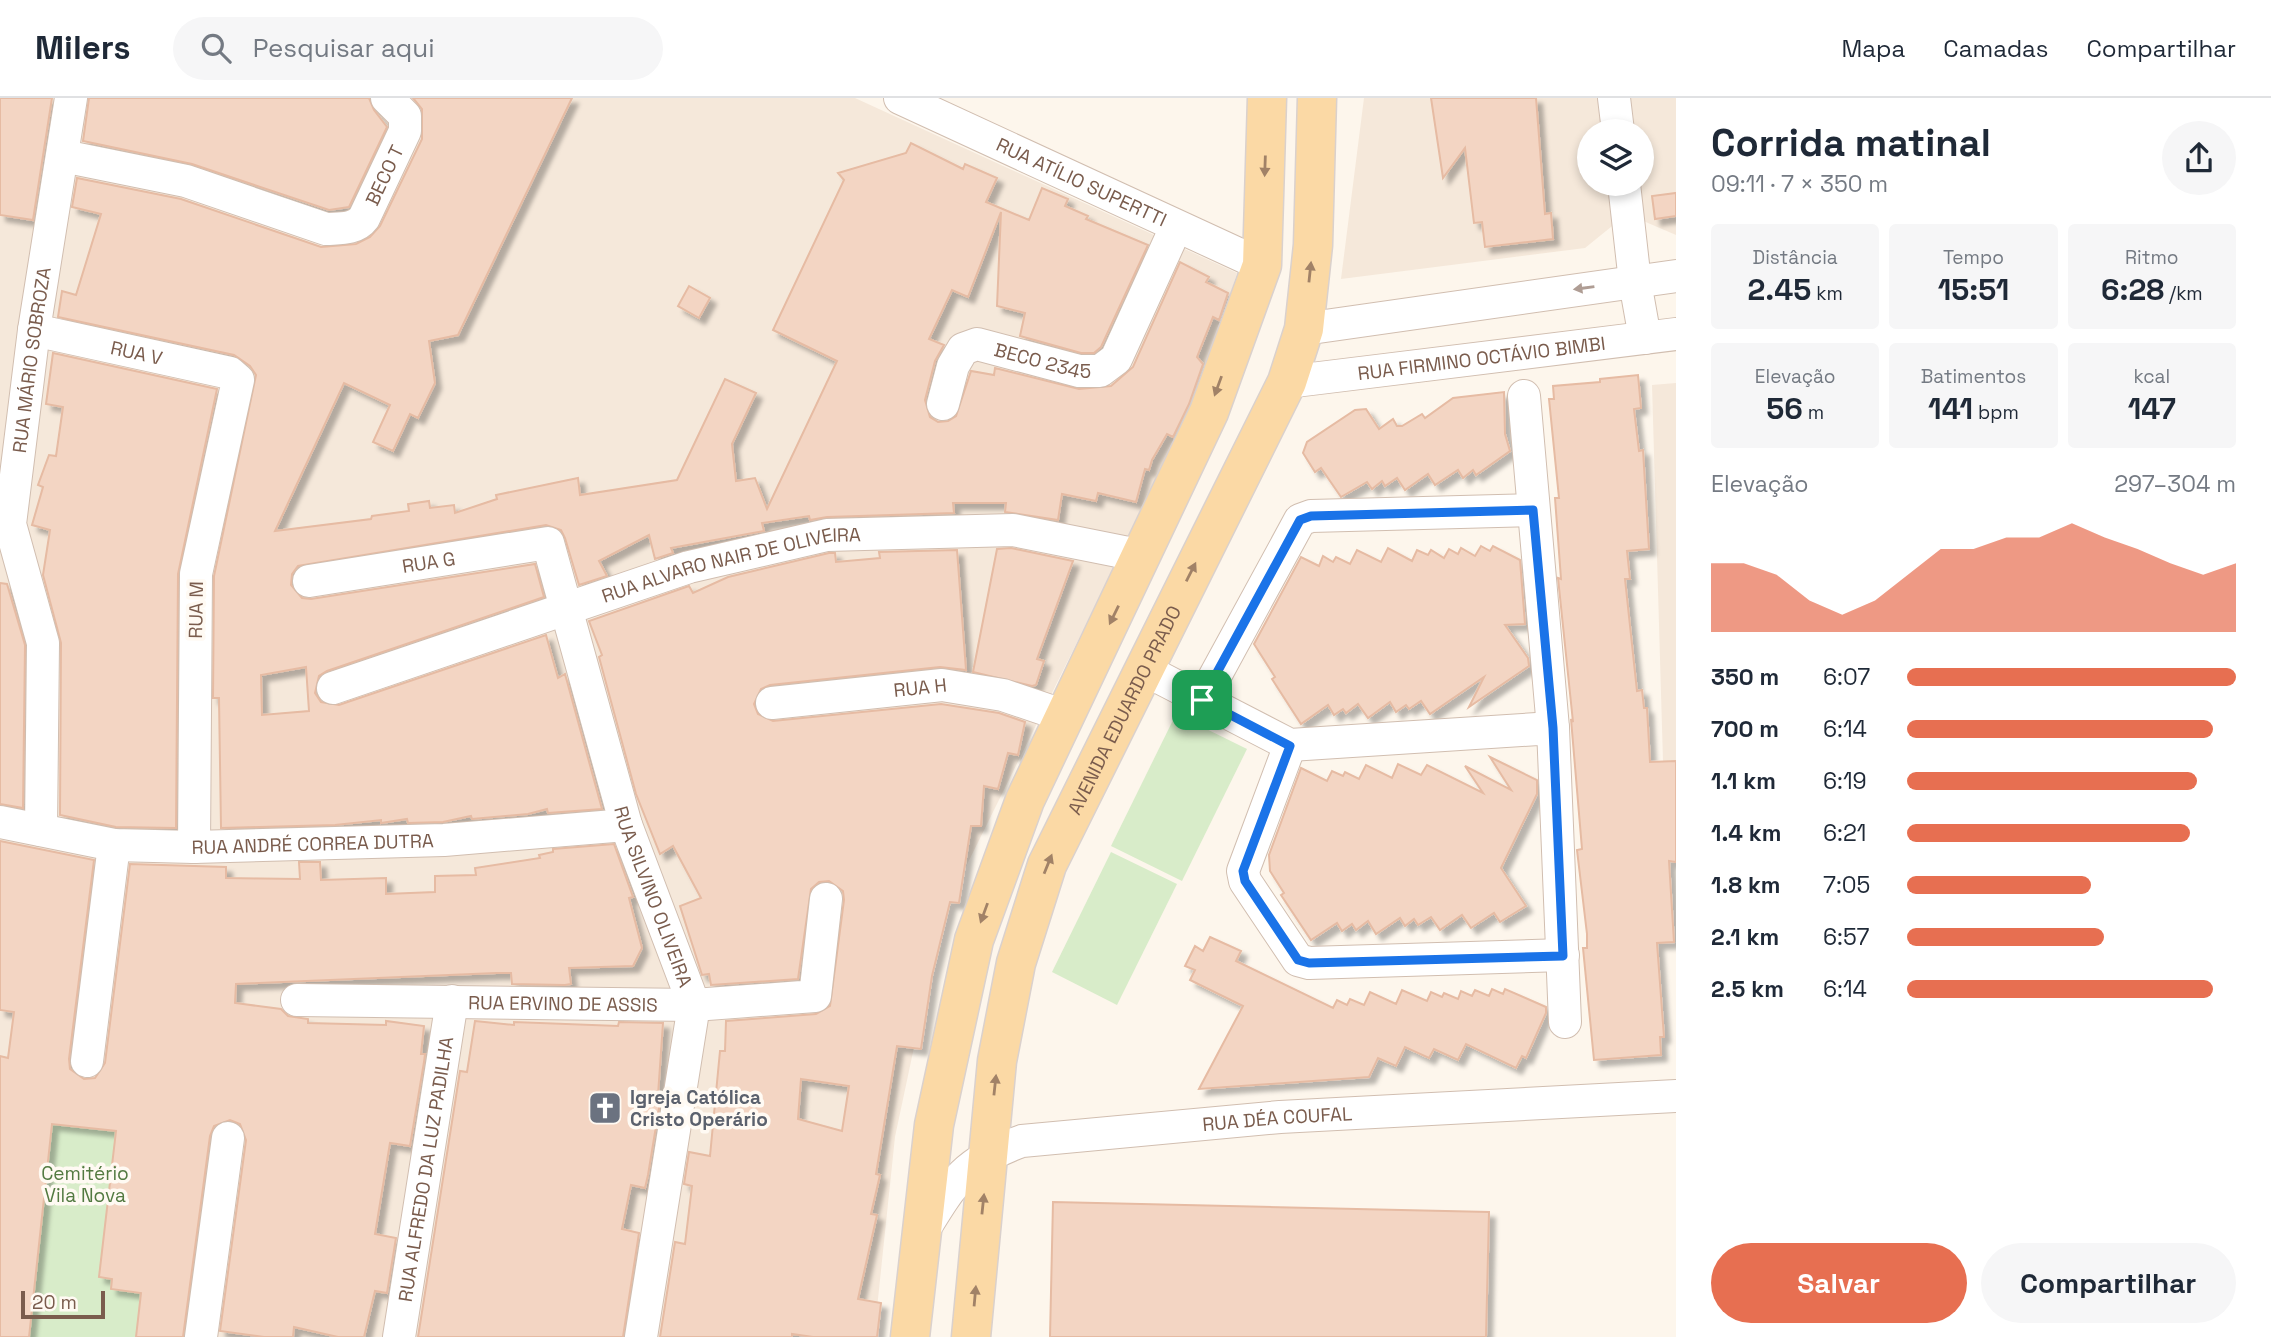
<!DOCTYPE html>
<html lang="pt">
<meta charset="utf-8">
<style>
:root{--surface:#fff;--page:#f6f6f7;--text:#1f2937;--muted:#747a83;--line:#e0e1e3;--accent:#e76f51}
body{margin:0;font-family:"Space Grotesk",sans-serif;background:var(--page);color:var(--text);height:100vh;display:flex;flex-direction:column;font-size:26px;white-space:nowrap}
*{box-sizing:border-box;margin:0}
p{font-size:23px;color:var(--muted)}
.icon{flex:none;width:38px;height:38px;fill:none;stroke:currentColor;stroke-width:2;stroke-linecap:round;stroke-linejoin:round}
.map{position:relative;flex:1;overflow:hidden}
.side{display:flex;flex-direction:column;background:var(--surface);width:595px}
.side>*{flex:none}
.buttons{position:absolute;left:1577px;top:21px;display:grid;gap:14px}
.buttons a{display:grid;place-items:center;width:77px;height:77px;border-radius:50%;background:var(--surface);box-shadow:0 4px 10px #0003;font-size:35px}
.scale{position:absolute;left:21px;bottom:18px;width:84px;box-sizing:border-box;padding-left:7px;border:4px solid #7a5c4d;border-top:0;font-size:19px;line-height:24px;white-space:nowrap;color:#7a5c4d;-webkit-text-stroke:5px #fffaf3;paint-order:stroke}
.pin{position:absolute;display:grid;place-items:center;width:60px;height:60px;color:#fff;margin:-30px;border-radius:14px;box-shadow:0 4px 10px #0006}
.round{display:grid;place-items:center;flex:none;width:74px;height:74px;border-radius:37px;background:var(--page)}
.overview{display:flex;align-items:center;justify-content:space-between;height:119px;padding:0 35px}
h1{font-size:38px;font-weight:700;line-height:52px}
.figures{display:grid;grid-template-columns:repeat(3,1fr);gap:10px;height:119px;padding:7px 35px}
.figures div{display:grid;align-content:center;border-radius:7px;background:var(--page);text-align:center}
.figures b{font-size:30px;font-weight:700}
.figures small{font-size:19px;font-weight:400}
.figures p{font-size:19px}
.chart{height:196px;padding:14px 35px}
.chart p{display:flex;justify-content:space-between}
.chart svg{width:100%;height:126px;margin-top:7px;fill:var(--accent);opacity:.7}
.action{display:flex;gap:14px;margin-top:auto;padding:14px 35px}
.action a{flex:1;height:80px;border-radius:42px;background:var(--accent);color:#fff;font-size:28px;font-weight:700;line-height:80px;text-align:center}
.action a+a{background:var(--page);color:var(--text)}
ul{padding:0 35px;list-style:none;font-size:23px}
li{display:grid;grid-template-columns:112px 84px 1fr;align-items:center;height:52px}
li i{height:18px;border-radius:9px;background:var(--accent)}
header{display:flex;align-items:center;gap:42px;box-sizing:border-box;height:98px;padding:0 35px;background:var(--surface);border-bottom:2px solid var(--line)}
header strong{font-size:33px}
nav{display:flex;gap:38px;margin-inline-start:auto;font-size:24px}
.search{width:490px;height:63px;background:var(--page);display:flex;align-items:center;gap:18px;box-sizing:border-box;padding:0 24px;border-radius:38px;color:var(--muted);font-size:26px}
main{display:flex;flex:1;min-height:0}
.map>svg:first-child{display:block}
.residential{fill:#f5e8da;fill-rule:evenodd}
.green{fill:#d8ecc9}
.building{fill:#f3d5c3;stroke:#e6bba3;stroke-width:2;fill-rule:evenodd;filter:url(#shadow)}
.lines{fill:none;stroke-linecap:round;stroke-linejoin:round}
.minor-casing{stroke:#d1beb0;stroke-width:34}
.major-casing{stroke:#dad1cd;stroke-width:41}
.minor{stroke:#fff;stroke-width:32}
.major{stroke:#fbd9a5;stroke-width:38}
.oneway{fill:#a18267}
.oneway2{fill:#af9d94}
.route-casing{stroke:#fff;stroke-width:14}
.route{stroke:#1a73e8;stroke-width:9}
.labels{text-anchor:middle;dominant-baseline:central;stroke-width:7;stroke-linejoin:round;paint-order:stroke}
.street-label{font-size:19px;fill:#7a5c4d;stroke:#fffaf3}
.worship-label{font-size:19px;font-weight:bold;fill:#5b616d;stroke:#fffaf3;text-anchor:start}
.park-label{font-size:19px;fill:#537a41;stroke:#fffaf3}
</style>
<header>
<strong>Milers</strong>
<div class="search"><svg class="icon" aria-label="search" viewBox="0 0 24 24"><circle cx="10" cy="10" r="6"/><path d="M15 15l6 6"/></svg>Pesquisar aqui</div>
<nav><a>Mapa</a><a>Camadas</a><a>Compartilhar</a></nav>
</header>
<main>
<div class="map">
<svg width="1676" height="1239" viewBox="0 0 1676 1239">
<defs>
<filter id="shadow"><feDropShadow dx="6" dy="6" stdDeviation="2" flood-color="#0004"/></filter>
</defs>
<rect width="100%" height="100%" fill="#fdf6ec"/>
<!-- residential -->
<g class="residential">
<path d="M0 0H855L1237 175 1196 304 942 817 895 1039 874 1239H152L0 990Z"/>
<path d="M1364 0H1676V137L1627 116 1585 150 1341 181ZM1589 33H1642V86H1589Z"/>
<path d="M1676 285V663H1663L1652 287Z"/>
</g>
<!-- green -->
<g class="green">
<path d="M1176 616 1247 651 1182 783 1111 748Z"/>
<path d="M1111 754 1177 786 1117 907 1052 874Z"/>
<path d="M0 990 179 1010 152 1239H0Z"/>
</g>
<!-- building -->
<g class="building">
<path d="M0 0H52L33 122 0 117Z"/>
<path d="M89 0H369L374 12 387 29 349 109 329 112 192 66 83 43Z"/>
<path d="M413 0H572L458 237 429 243 435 285 418 320 410 316 393 353 373 344 390 307 344 285 275 433 371 421 372 418 409 413 408 406 429 403 430 410 454 407 455 415 497 401 496 397 578 380 580 397 677 382 725 281 756 295 732 346 736 383 755 380 767 411 837 263 773 232 844 82 838 75 906 55 911 45 963 71 965 66 997 80 986 104 1029 122 1042 90 1068 101 1065 108 1088 118 1086 121 1148 147 1101 249 1094 255H1081L1020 238 1025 215 997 208 1001 114 968 199 952 192 929 241 944 247 935 263 925 302 930 319 938 324 948 323 956 318 971 273 994 277 995 270 1079 291 1111 288 1133 269 1180 164 1209 179 1206 184 1228 195 1219 222 1213 219 1197 259 1203 266 1189 306 1173 339 1167 336 1152 362 1149 372 1145 371 1136 404 1098 395 1096 403 1062 396 1058 422 1005 414 1006 405H953L954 415 827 419 810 422 809 418 762 425 764 433 671 450 673 455 655 461 649 437 599 463 607 478 579 487 565 440 561 432 546 427 298 468 292 476 291 487 302 500 311 501 535 466 544 499 327 573 319 578 315 595 321 604 339 607 546 537 558 580 565 576 602 711 548 715 547 711 528 716 472 721 471 718 443 724 408 725 407 721 381 725V722L335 727 221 730 219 600H213L214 478 256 277 250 268 234 257 58 219 62 193 76 197 101 116 72 109 77 80 181 101 321 149 356 146 370 139 380 128 422 41V11ZM306 569 309 613 262 617 261 577Z"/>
<path d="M1431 0H1536L1545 116 1551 115 1553 141 1485 149 1482 124 1474 125 1465 50 1443 80Z"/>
<path d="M1676 95V118L1655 121 1652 98Z"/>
<path d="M689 188 710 200 699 220 678 208Z"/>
<path d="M53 255 217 291 178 476 176 730 116 729 60 717 61 545 43 477 50 432 32 427 43 389 38 387 49 357 56 358 63 309 46 306Z"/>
<path d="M1638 277 1641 310 1634 311 1639 353 1643 352 1649 451 1627 453 1630 481H1625L1637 593 1642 592 1644 610H1647L1650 664 1676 663V764L1669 763 1674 844 1657 845 1664 939H1660L1661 957 1594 962 1583 850H1587V836L1577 752 1582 751 1571 621 1573 624 1558 480 1561 481 1555 400H1559L1549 301H1554L1553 288 1600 284V281Z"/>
<path d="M1504 294 1505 336 1510 353 1476 377 1473 372 1463 380 1458 372 1435 387 1428 376 1405 392 1397 380 1385 388 1382 383 1372 391 1367 384 1341 399 1321 370 1315 374 1303 355 1307 344 1355 312 1366 311 1379 331 1393 321 1397 328H1402L1422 316 1425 320 1453 300Z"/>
<path d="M1481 448 1490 453 1493 448 1520 462 1525 526 1505 527 1528 560 1529 568 1469 609 1484 579 1430 616 1421 603 1409 611 1406 607 1396 614 1390 604 1368 620 1358 606 1346 615 1343 611 1334 617 1328 607 1301 626 1272 581 1275 579 1254 546 1301 459 1319 468 1323 458 1333 464 1336 459 1350 466 1357 452 1381 464 1388 450 1412 463 1417 452 1428 457 1431 452 1444 460 1449 451 1458 456 1461 450 1475 458Z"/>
<path d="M1011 450 1073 463 1037 561 1044 563 1036 587 1032 588 973 574 997 451Z"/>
<path d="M957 452 966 572 940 569 770 587 761 591 754 606 758 616 773 623 941 606 999 615 1025 624 1018 657 1008 655 998 691 984 688 981 728H971L959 805 950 804 932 878 921 951 897 948 876 1076 880 1077 871 1116 877 1117 858 1201 881 1205 877 1239H813L792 1236V1239H660L675 1144 685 1146 692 1088 684 1086 689 1054 710 1058 720 953H725L726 923 816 916 830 908 844 802 843 793 829 783 819 784 811 791 798 881 711 887 709 876 702 877 680 808 701 800 673 748 660 756 636 696 599 559 602 557 589 523 689 488 693 495 728 479 829 455H835L836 464 880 460 879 454ZM801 981 849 988 842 1033 798 1021Z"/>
<path d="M0 485 7 486 25 547 23 710 0 706Z"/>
<path d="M1490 659 1537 682V696L1501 770 1526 808 1500 824 1494 815 1471 830 1462 817 1440 832 1431 819 1418 827 1414 821 1405 828 1400 820 1376 836 1368 823 1356 832 1352 826 1342 833 1337 825 1311 842 1281 797 1284 795 1270 773 1269 757 1301 670 1327 683 1332 673 1343 678 1345 674 1359 681 1366 667 1392 680 1398 666 1421 677 1427 667 1483 695 1465 668 1511 692Z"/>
<path d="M0 743 94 762 69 961 70 971 84 981 95 980 105 965 130 766 226 769V780L300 781 299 764H320L321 782 386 780V796L435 794V778L476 777 475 770 540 760 539 757 553 754V751L614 746 633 799 629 800 642 850 633 868 569 870 571 886 565 887 512 886 511 875H496L236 886 235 905 281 911 288 918 308 921V925L386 927V923L424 928 421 956H425L424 964 410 1048 390 1045 375 1136 396 1140 387 1195 375 1193 364 1239H338L294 1229 293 1239H264L220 1233 246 1042 240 1026 230 1022 214 1028 210 1038 183 1239H136L141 1195 111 1191 112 1181 99 1179 116 1033 52 1026 29 1239H0V958L8 960 14 914 0 912Z"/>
<path d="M1210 839 1241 853 1236 863 1333 910 1337 902 1347 907 1350 901 1364 907 1370 894 1396 906 1402 892 1427 903 1431 894 1442 899 1444 895 1458 901 1461 893 1472 898 1475 892 1489 898 1492 891 1503 896 1505 891 1546 909V915L1526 960 1522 958 1516 970 1466 946 1458 962 1434 951 1429 960 1405 949 1396 968 1378 960 1369 979 1199 991 1243 908 1190 882 1195 872 1185 868 1195 848 1203 853Z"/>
<path d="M475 923 514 927V924L618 928 619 924 663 925 658 997 661 998 648 1077 645 1090 631 1087 622 1131 639 1135 623 1239H418L460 973 467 974Z"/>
<path d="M1053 1104 1489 1114 1486 1239H1050Z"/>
</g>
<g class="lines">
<defs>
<g id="minor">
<path id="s1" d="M900 0 1262 167"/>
<path d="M1614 0 1618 33"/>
<path id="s2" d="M63 58 186 83 326 131C339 130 355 132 364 120L405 33V18L387 0"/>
<path d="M1624 86 1635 184 1645 240"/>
<path d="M1304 231 1676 178"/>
<path id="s3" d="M34 232 230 275 238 282 196 476 194 749"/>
<path id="s4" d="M1287 284 1676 236"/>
<path d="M1524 298 1553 630"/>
<path id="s5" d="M943 306 953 268 963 251 977 246 1079 273H1100L1116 261 1176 129"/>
<path id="s6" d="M309 483 548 445 626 727 694 907 641 1239"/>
<path d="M1143 571 1290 647 1553 630 1565 924"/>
<path id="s7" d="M333 590 689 469 827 437 1013 432 1143 458"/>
<path d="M1202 602 1300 422 1311 418 1533 412"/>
<path id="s8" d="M772 605 942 587 1003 597 1065 618"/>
<path d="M1290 647 1243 773 1245 783 1298 862 1309 865 1563 857"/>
<path id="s9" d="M0 724 114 747 194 749 444 742 626 727"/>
<path id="s10" d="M41 732 43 545 10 426 34 232 71 0"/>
<path id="s11" d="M297 902 694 907 815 898 826 801"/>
<path d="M87 963 114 747"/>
<path id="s12" d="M923 1133C953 1084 965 1063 1022 1043L1280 1019 1676 998"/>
<path d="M201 1239 228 1040"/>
<path id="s13" d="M399 1239 452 903"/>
</g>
<g id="major">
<path d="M910 1239 934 1027 974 842 1025 702 1209 314 1262 167 1267 0"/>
<path id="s14" d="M971 1239 997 963 1016 865 1047 767 1287 284 1304 231 1313 147 1317 0"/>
</g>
</defs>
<!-- minor casing -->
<use href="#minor" class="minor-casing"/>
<!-- major casing -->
<use href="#major" class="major-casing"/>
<!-- minor -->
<use href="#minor" class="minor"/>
<!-- major -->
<use href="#major" class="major"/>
</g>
<!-- one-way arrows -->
<defs><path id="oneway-solid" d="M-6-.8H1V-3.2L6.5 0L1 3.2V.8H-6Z" transform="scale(1.75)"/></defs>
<g class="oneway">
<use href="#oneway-solid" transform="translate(1265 68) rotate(92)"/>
<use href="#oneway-solid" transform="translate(1310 174) rotate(-84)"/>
<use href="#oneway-solid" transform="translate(1218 288) rotate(110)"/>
<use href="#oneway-solid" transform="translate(1191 474) rotate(-63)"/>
<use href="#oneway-solid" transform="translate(1114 517) rotate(116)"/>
<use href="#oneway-solid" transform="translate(1048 766) rotate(-68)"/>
<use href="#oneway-solid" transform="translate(984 815) rotate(110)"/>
<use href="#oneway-solid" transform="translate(995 987) rotate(-84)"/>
<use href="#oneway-solid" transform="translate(983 1106) rotate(-84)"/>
<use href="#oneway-solid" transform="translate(975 1198) rotate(-85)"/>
</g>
<use class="oneway2" href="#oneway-solid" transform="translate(1584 190) rotate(172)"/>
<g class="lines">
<defs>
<path id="route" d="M1533 412 1553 630 1563 858 1309 865 1298 862 1245 783 1243 773 1290 648 1202 602 1300 422 1311 418Z"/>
</defs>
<!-- route casing -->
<use href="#route" class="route-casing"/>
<!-- route -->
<use href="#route" class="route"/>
</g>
<!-- icons -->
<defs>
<symbol id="church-square" viewBox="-11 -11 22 22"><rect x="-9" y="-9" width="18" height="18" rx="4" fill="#6b7280" stroke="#fffaf3"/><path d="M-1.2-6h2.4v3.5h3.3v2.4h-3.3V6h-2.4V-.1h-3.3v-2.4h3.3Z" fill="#fff"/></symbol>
</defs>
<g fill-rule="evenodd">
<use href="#church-square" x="586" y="991" width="38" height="38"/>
</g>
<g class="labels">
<!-- street labels -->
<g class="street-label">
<text stroke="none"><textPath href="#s2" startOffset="362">BECO T</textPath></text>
<text stroke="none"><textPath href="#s1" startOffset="200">RUA ATÍLIO SUPERTTI</textPath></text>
<text stroke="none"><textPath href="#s3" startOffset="105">RUA V</textPath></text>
<text stroke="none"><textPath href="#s4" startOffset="196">RUA FIRMINO OCTÁVIO BIMBI</textPath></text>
<text stroke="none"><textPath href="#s5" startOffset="142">BECO 2345</textPath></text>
<text stroke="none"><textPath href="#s10" startOffset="476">RUA MÁRIO SOBROZA</textPath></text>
<text stroke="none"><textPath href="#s6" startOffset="121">RUA G</textPath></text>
<text stroke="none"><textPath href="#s7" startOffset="418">RUA ALVARO NAIR DE OLIVEIRA</textPath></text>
<text transform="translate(196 512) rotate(-89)">RUA M</text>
<text stroke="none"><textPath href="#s8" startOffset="149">RUA H</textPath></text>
<text stroke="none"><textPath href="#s14" startOffset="653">AVENIDA EDUARDO PRADO</textPath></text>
<text stroke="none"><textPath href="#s9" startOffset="315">RUA ANDRÉ CORREA DUTRA</textPath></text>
<text stroke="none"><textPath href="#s6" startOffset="611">RUA SILVINO OLIVEIRA</textPath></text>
<text stroke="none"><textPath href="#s11" startOffset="266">RUA ERVINO DE ASSIS</textPath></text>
<text stroke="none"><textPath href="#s12" startOffset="394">RUA DÉA COUFAL</textPath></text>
<text stroke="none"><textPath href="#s13" startOffset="170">RUA ALFREDO DA LUZ PADILHA</textPath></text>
</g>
<!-- worship labels -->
<g class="worship-label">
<text x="630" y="999">Igreja Católica<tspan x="630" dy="22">Cristo Operário</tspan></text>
</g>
<!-- park labels -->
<g class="park-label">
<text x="85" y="1075">Cemitério<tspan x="85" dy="22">Vila Nova</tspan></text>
</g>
</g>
</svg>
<div class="buttons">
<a><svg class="icon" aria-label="layers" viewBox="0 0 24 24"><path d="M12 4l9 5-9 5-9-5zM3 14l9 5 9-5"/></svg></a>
</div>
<div class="scale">20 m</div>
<div class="pin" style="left:1202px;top:602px;background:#1e9e55"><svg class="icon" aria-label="arrive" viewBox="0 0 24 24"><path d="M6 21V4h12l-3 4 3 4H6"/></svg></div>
</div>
<section class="side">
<div class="overview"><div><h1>Corrida matinal</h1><p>09:11 · 7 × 350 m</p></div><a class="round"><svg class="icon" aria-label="share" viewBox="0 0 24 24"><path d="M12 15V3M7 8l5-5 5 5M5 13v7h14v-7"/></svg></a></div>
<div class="figures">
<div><p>Distância</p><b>2.45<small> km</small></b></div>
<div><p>Tempo</p><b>15:51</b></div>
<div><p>Ritmo</p><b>6:28<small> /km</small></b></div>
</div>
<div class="figures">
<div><p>Elevação</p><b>56<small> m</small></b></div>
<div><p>Batimentos</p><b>141<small> bpm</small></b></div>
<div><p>kcal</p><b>147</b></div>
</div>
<div class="chart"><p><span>Elevação</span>297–304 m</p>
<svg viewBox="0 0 160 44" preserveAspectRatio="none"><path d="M0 44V20L10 20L20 24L30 33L40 38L50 33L60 24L70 15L80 15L90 11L100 11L110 6L120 11L130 15L140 20L150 24L160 20V44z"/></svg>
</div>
<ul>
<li><b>350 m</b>6:07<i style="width:100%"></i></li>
<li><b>700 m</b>6:14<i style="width:93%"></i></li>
<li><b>1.1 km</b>6:19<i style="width:88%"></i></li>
<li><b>1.4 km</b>6:21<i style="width:86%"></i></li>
<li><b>1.8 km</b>7:05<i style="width:56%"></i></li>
<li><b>2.1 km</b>6:57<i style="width:60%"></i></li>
<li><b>2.5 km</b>6:14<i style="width:93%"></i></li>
</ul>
<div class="action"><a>Salvar</a><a>Compartilhar</a></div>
</section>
</main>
